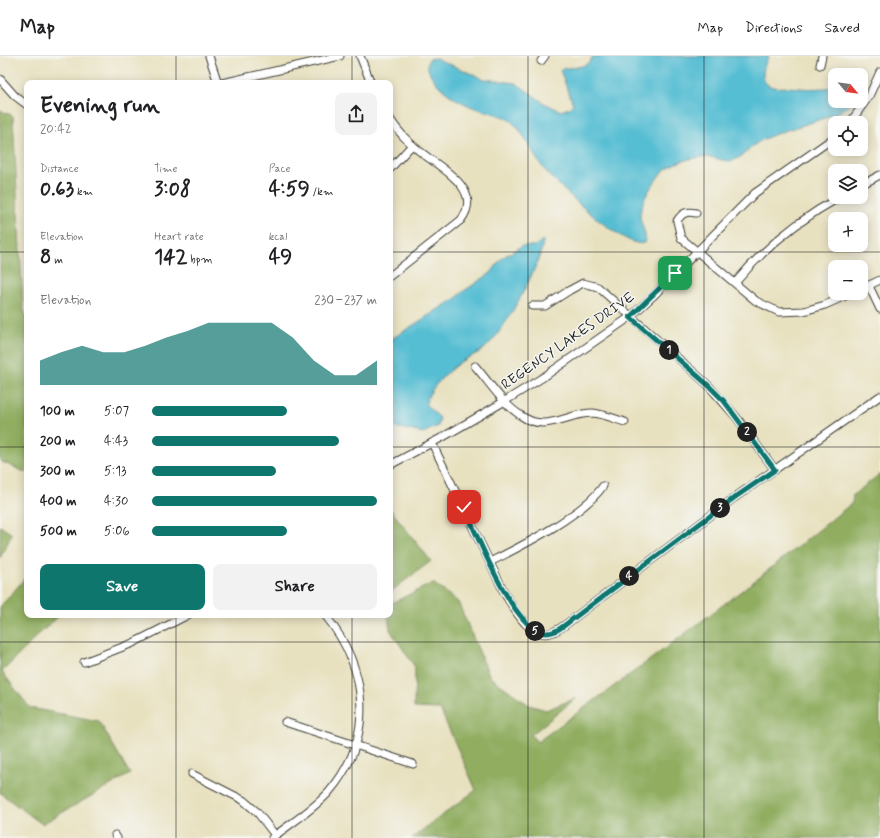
<!DOCTYPE html>
<meta charset="utf-8">
<style>
:root{--surface:#fff;--page:#f2f2f2;--text:#202124;--muted:#757577;--line:#e0e0e0;--accent:#0f766e}
body{margin:0;font-family:Mynerve,sans-serif;background:var(--page);color:var(--text);height:100vh;display:flex;flex-direction:column;font-size:15px;white-space:nowrap}
*{box-sizing:border-box;margin:0}
p{font-size:13px;color:var(--muted)}
.icon{flex:none;width:22px;height:22px;fill:none;stroke:currentColor;stroke-width:2;stroke-linecap:round;stroke-linejoin:round}
.map{position:relative;flex:1;overflow:hidden}
.drawer{position:absolute;left:24px;top:24px;width:369px;height:538px;display:flex;flex-direction:column;background:var(--surface);border-radius:8px;box-shadow:0 2px 10px #0003}
.drawer>*{flex:none}
.needle{width:26px;rotate:119deg}
.fabs{position:absolute;left:828px;top:12px;display:grid;gap:8px}
.fabs a{display:grid;place-items:center;width:40px;height:40px;border-radius:8px;background:var(--surface);box-shadow:0 2px 10px #0003;font-size:20px}
.pin{position:absolute;display:grid;place-items:center;width:34px;height:34px;color:#fff;margin:-17px;border-radius:8px;box-shadow:0 2px 6px #0006}
.km{position:absolute;width:20px;height:20px;margin:-10px;border-radius:50%;background:#222;color:#fff;font-size:11px;line-height:20px;text-align:center}
.round{display:grid;place-items:center;flex:none;width:42px;height:42px;border-radius:8px;background:var(--page)}
.headline{display:flex;align-items:center;justify-content:space-between;height:68px;padding:0 16px}
h1{font-size:22px;font-weight:700;line-height:30px}
.figures{display:grid;grid-template-columns:repeat(3,1fr);gap:6px;height:68px;padding:4px 16px}
.figures div{display:grid;align-content:center}
.figures b{font-size:20px;font-weight:700}
.figures small{font-size:11px;font-weight:400}
.figures p{font-size:11px}
.chart{height:112px;padding:8px 16px}
.chart p{display:flex;justify-content:space-between}
.chart svg{width:100%;height:72px;margin-top:4px;fill:var(--accent);opacity:.7}
.primary-button{display:flex;gap:8px;margin-top:auto;padding:8px 16px}
.primary-button a{flex:1;height:46px;border-radius:8px;background:var(--accent);color:#fff;font-size:16px;font-weight:700;line-height:46px;text-align:center}
.primary-button a+a{background:var(--page);color:var(--text)}
ul{padding:0 16px;list-style:none;font-size:13px}
li{display:grid;grid-template-columns:64px 48px 1fr;align-items:center;height:30px}
li i{height:10px;border-radius:5px;background:var(--accent)}
header{display:flex;align-items:center;gap:24px;box-sizing:border-box;height:56px;padding:0 20px;background:var(--surface);border-bottom:1px solid var(--line)}
header strong{font-size:19px}
nav{display:flex;gap:22px;margin-inline-start:auto;font-size:14px}
.map>svg:first-child{display:block}
.forest{fill:#90ad60;stroke:#56643e}
.water{fill:#56bed3;stroke:#396d78}
.lines{fill:none;stroke-linecap:round;stroke-linejoin:round}
.minor-casing{stroke:#3b3a35;stroke-width:9}
.minor{stroke:#fff;stroke-width:7}
.route-casing{stroke:#fff;stroke-width:8}
.route{stroke:#0f766e;stroke-width:5}
.grid{fill:none;stroke:#1c1c1c;stroke-width:1;stroke-opacity:0.55}
.labels{text-anchor:middle;dominant-baseline:central;stroke-width:3;stroke-linejoin:round;paint-order:stroke}
.street-label{font-size:14px;fill:#1c1c1c;stroke:#f6f6f2}
</style>
<header>
<strong>Map</strong>
<nav><a>Map</a><a>Directions</a><a>Saved</a></nav>
</header>
<div class="map">
<svg width="880" height="782" viewBox="0 0 880 782">
<rect width="100%" height="100%" fill="#f6f6f2"/>
<filter id="ink" filterUnits="userSpaceOnUse"><feTurbulence type="fractalNoise" baseFrequency=".025" numOctaves="2"/><feDisplacementMap in="SourceGraphic" scale="8" xChannelSelector="R" yChannelSelector="G"/><feConvolveMatrix kernelMatrix="1 2 1 2 8 2 1 2 1" color-interpolation-filters="sRGB"/></filter>
<filter id="wash" filterUnits="userSpaceOnUse"><feTurbulence type="fractalNoise" baseFrequency=".012" numOctaves="4" result="noise"/><feDisplacementMap in="SourceGraphic" scale="16" xChannelSelector="R" yChannelSelector="G"/><feGaussianBlur stdDeviation="0.9" result="paint"/><feColorMatrix in="noise" values="0 0 0 0 0 0 0 0 0 0 0 0 0 0 0 0 0 1.4 0 .05"/><feComposite in="paint" operator="in"/></filter>
<g filter="url(#wash)">
<rect width="100%" height="100%" fill="#e8e1c0"/>
<!-- forest -->
<g class="forest">
<path d="M0 54 13 60 23 251 27 265V417L0 405Z"/>
<path d="M880 418V782H412L476 734 440 653 414 652 415 611 390 574 388 559H390V548L433 527 458 546 490 621 529 649 546 654 576 642 531 679 537 686C644 609 750 531 852 447L853 439Z"/>
<path d="M390 453 431 505 390 536Z"/>
<path d="M0 470 12 478 0 502Z"/>
<path d="M27 520V559H60L39 578 2 616 30 652 99 665 130 718 42 768 0 737V551Z"/>
</g>
<!-- water -->
<g class="water">
<path d="M593 0H632L637 2 645 0H769C764 9 757 27 773 31 778 32 784 31 789 31 804 33 819 33 835 31V45H856C827 67 791 69 760 85 751 90 741 104 730 105 723 105 716 102 709 101 695 100 667 107 659 120 651 131 640 146 640 161 641 170 648 179 644 187 625 194 557 129 544 113 534 101 528 85 518 72 509 60 495 58 481 54 459 47 434 33 427 10L429 3 435 2 484 23 516 27 544 47 561 55 569 52 573 48 560 14C572 9 587 15 593 0Z"/>
<path d="M543 184C543 205 506 271 490 287 480 298 474 298 462 305 452 311 425 336 426 349L440 362 438 370 423 377 390 370V284L456 242 464 235 491 217 502 202 522 190H535Z"/>
</g>
</g>
<g filter="url(#ink)">
<g class="lines">
<defs>
<g id="minor">
<path d="M209 0 218 27"/>
<path d="M360 0 371 27"/>
<path d="M541 5 545 0"/>
<path d="M820 9 822 0"/>
<path d="M0 23 15 40 27 49"/>
<path d="M222 27 340 0"/>
<path d="M390 63C397 74 407 85 417 93 431 105 460 121 466 138 470 148 467 156 461 164L390 220"/>
<path d="M850 67 869 40 880 16"/>
<path d="M390 113 412 89"/>
<path d="M861 129 880 119"/>
<path d="M696 157C686 155 682 157 677 165L681 182 756 245 779 256 804 255 825 249 852 237"/>
<path d="M735 227C764 192 800 163 840 141"/>
<path d="M869 230 880 253"/>
<path d="M861 233 880 224"/>
<path d="M532 250H545L570 234 583 227 598 231 708 329 737 362 775 414"/>
<path d="M475 310C489 326 502 347 520 359 546 378 566 357 593 357 603 358 615 363 625 366"/>
<path d="M432 387 505 538C515 554 530 585 553 576 560 573 568 567 574 562L734 442 880 340"/>
<path d="M390 409 443 381 505 345 545 320 630 261 653 240 755 137 835 81"/>
<path d="M490 506C522 490 583 459 603 430"/>
<path d="M84 606 133 587 188 559"/>
<path d="M285 666 413 708"/>
<path d="M192 718 243 744 257 756 275 779"/>
<path d="M115 779 117 782"/>
<path d="M272 782C291 767 313 754 329 736 376 681 368 612 325 559"/>
</g>
</defs>
<!-- minor casing -->
<use href="#minor" class="minor-casing"/>
<!-- minor -->
<use href="#minor" class="minor"/>
</g>
</g>
<g class="lines" filter="url(#ink)">
<defs>
<path id="route" d="M464 451C477 478 514 576 545 577 556 578 566 568 574 562L734 442 775 414 724 345 708 329 630 261 675 217"/>
</defs>
<!-- route casing -->
<use href="#route" class="route-casing"/>
<!-- route -->
<use href="#route" class="route"/>
</g>
<!-- grid -->
<path class="grid" d="M176 0V27M352 0V27M528 0V782M704 0V782M0 196H27M390 196H880M0 391H27M390 391H880M176 559V782M352 559V782M0 586H880"/>
<g class="labels">
<!-- street labels -->
<g class="street-label">
<text transform="translate(568 285) rotate(-35)">REGENCY LAKES DRIVE</text>
</g>
</g>
</svg>
<div class="fabs">
<a><svg class="needle" viewBox="-14 -14 28 28"><path d="M0-13l5 13h-10z" fill="#e53935"/><path d="M0 13l5-13h-10z" fill="#757577"/></svg></a>
<a><svg class="icon" aria-label="locate" viewBox="0 0 24 24"><circle cx="12" cy="12" r="6"/><path d="M12 2v4M12 18v4M2 12h4M18 12h4"/></svg></a>
<a><svg class="icon" aria-label="layers" viewBox="0 0 24 24"><path d="M12 4l9 5-9 5-9-5zM3 14l9 5 9-5"/></svg></a>
<a>+</a>
<a>−</a>
</div>
<div class="pin" style="left:675px;top:217px;background:#1e9e55"><svg class="icon" aria-label="arrive" viewBox="0 0 24 24"><path d="M6 21V4h12l-3 4 3 4H6"/></svg></div>
<div class="pin" style="left:464px;top:451px;background:#d93025"><svg class="icon" aria-label="check" viewBox="0 0 24 24"><path d="M5 12l5 5 9-10"/></svg></div>
<b class="km" style="left:669px;top:294px">1</b>
<b class="km" style="left:747px;top:376px">2</b>
<b class="km" style="left:720px;top:452px">3</b>
<b class="km" style="left:629px;top:520px">4</b>
<b class="km" style="left:535px;top:575px">5</b>
<section class="drawer">
<div class="headline"><div><h1>Evening run</h1><p>20:42</p></div><a class="round"><svg class="icon" aria-label="share" viewBox="0 0 24 24"><path d="M12 15V3M7 8l5-5 5 5M5 13v7h14v-7"/></svg></a></div>
<div class="figures">
<div><p>Distance</p><b>0.63<small> km</small></b></div>
<div><p>Time</p><b>3:08</b></div>
<div><p>Pace</p><b>4:59<small> /km</small></b></div>
</div>
<div class="figures">
<div><p>Elevation</p><b>8<small> m</small></b></div>
<div><p>Heart rate</p><b>142<small> bpm</small></b></div>
<div><p>kcal</p><b>49</b></div>
</div>
<div class="chart"><p><span>Elevation</span>230–237 m</p>
<svg viewBox="0 0 160 44" preserveAspectRatio="none"><path d="M0 44V29L10 24L20 20L30 24L40 24L50 20L60 15L70 11L80 6L90 6L100 6L110 6L120 15L130 29L140 38L150 38L160 29V44z"/></svg>
</div>
<ul>
<li><b>100 m</b>5:07<i style="width:60%"></i></li>
<li><b>200 m</b>4:43<i style="width:83%"></i></li>
<li><b>300 m</b>5:13<i style="width:55%"></i></li>
<li><b>400 m</b>4:30<i style="width:100%"></i></li>
<li><b>500 m</b>5:06<i style="width:60%"></i></li>
</ul>
<div class="primary-button"><a>Save</a><a>Share</a></div>
</section>
</div>
